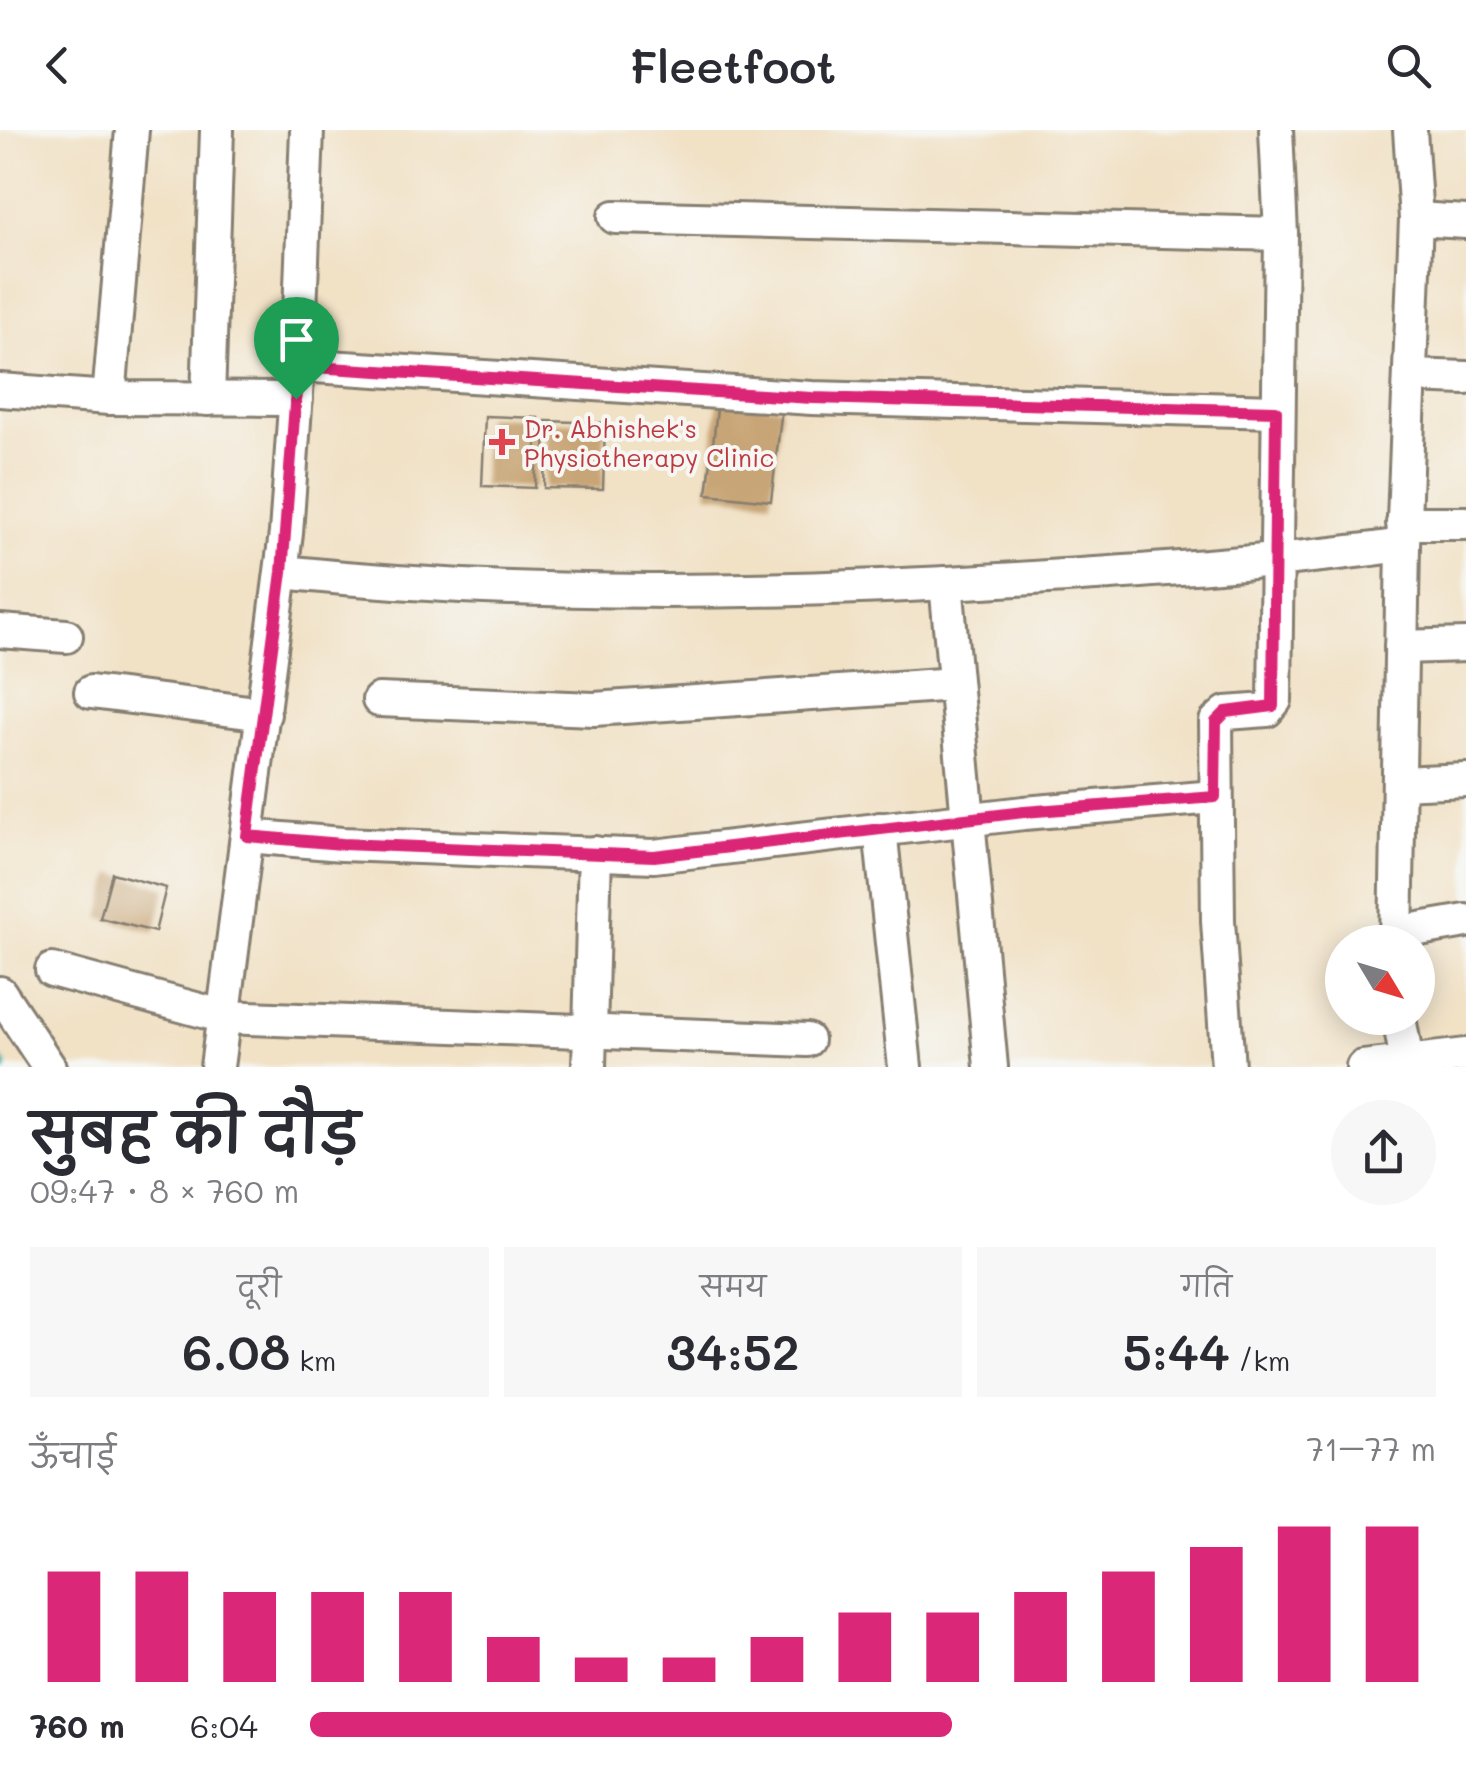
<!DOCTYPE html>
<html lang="hi">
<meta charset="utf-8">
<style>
:root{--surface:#fff;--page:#f7f7f7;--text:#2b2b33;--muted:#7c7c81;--accent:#db2777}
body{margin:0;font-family:Mali,"Playpen Sans Deva",sans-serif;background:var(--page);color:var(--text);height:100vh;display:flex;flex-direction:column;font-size:38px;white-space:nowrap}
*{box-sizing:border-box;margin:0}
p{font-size:32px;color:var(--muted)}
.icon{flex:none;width:55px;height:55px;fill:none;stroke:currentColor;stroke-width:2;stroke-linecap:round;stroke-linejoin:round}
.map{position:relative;height:937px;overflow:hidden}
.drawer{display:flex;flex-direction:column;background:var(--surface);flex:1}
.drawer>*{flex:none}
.needle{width:65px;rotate:128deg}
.controls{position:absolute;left:1325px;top:795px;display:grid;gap:20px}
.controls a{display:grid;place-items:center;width:110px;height:110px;border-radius:50%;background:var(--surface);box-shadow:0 5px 25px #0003;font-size:50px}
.pin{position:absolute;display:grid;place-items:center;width:85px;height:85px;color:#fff;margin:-102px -42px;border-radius:50% 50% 50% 0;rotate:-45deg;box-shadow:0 0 10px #0007}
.pin .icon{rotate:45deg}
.round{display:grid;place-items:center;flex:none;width:105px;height:105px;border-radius:52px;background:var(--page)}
.summary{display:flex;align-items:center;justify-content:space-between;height:170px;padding:0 30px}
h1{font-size:55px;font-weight:600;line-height:75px}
.stats{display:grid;grid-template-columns:repeat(3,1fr);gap:15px;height:170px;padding:10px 30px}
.stats div{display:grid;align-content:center;border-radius:0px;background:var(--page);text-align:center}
.stats b{font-size:50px;font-weight:600}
.stats small{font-size:28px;font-weight:400}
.stats p{font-size:28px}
.chart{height:280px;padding:20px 30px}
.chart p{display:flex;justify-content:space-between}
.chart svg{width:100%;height:180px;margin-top:10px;stroke:var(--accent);stroke-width:6}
ul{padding:0 30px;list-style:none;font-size:32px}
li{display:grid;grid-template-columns:160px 120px 1fr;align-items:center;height:75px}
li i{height:25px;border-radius:12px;background:var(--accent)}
header{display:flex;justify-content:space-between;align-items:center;height:130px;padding:0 30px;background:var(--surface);font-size:45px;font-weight:600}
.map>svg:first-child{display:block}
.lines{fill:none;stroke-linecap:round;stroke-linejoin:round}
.stream{stroke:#3dafb4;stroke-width:8}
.building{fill:#c8a576}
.minor-casing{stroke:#867e70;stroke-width:38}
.minor{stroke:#fff;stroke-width:32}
.route-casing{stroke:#fff;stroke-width:20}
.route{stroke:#db2777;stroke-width:12}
.health-dot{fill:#e0444e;stroke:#f6f6f2;stroke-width:4}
.labels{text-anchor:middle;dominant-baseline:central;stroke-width:8;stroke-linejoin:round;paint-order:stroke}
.health-label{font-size:25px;fill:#be3a42;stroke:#f6f6f2;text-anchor:start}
</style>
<header><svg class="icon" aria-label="back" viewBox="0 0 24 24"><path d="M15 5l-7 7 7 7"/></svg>Fleetfoot<svg class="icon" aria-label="search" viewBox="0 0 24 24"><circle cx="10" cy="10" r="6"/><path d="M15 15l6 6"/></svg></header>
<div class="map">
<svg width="1466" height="937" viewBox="0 0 1466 937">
<rect width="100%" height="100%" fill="#f6f6f2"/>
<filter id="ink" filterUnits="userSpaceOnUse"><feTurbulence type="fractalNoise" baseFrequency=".01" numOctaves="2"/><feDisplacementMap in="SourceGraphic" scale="20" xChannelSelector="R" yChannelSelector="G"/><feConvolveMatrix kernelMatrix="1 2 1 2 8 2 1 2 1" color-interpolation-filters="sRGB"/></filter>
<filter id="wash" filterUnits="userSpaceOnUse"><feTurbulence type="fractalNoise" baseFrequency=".0048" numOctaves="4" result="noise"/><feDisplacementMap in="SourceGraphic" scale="40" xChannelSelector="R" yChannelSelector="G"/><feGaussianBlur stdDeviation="2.25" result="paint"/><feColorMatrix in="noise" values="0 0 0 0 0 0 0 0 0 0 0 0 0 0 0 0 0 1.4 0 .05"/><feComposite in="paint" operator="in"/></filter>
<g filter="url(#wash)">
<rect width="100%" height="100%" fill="#f1e1c5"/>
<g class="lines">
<!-- stream -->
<path class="stream" d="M0 931 4 937"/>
</g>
<g id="blocks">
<!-- building -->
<g class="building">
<path d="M718 271 782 278 771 371 707 364Z"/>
<path d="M485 286 538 288 535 358 482 356Z"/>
<path d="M546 291 605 293 603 359 544 358Z"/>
<path d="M112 743 166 758 155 802 100 788Z"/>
</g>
</g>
</g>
<g filter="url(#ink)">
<use href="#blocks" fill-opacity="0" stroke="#867e70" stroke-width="2.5"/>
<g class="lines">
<defs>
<g id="minor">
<path d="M615 87 1281 104"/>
<path d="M1416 89 1466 92"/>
<path d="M298 235 812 268 1276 281"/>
<path d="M1410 246 1466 248"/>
<path d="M0 260 109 268 296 269"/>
<path d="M109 268 132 0"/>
<path d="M208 269 217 0"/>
<path d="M1403 393H1466"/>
<path d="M282 442C527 468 772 464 1017 449 1146 441 1274 433 1403 415"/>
<path d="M946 453 991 937"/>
<path d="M0 501 66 506"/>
<path d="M1401 517 1466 515"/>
<path d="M91 562 264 584"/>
<path d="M379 570 594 579 955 554"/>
<path d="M1399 653 1466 650"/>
<path d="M880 699 905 937"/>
<path d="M247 706 342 714 654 726 1024 683 1215 667"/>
<path d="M1396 803 1466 791"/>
<path d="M1396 812 1403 415 1416 89 1410 0"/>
<path d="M52 840 225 887 807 910"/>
<path d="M0 863 49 937"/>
<path d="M1399 888 1408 937"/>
<path d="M217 937 286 403 298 235 307 0"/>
<path d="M589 937 595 723"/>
<path d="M1228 937 1218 791 1216 592 1226 583 1267 580 1275 570 1281 104 1276 0"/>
<path d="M1363 937 1466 925"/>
</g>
</defs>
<!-- minor casing -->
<use href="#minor" class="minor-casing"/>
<!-- minor -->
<use href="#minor" class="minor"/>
</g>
</g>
<g class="lines" filter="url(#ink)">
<defs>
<path id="route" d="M298 236 812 268 1276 281 1273 576 1226 582 1216 592 1215 667 1024 682 654 726 342 714 247 706 282 442Z"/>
</defs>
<!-- route casing -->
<use href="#route" class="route-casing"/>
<!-- route -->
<use href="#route" class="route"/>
</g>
<!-- markers -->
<path class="health-dot" d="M497 297h10v10h10v10h-10v10h-10v-10h-10v-10h10z"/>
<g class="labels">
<!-- health labels -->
<g class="health-label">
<text x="524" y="298">Dr. Abhishek's<tspan x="524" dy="29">Physiotherapy Clinic</tspan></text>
</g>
</g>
</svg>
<div class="controls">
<a><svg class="needle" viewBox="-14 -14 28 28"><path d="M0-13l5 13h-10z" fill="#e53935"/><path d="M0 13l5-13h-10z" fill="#7c7c81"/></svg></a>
</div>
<div class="pin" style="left:296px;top:269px;background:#1e9e55"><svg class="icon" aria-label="arrive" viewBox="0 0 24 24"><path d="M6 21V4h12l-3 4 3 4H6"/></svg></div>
</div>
<section class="drawer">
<div class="summary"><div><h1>सुबह की दौड़</h1><p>09:47 · 8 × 760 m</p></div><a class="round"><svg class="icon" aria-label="share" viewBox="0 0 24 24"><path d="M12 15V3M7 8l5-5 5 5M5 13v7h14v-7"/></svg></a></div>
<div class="stats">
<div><p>दूरी</p><b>6.08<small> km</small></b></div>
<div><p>समय</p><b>34:52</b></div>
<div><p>गति</p><b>5:44<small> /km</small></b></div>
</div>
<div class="chart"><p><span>ऊँचाई</span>71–77 m</p>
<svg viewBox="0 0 160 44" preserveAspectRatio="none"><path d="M5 44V17M15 44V17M25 44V22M35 44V22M45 44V22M55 44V33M65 44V38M75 44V38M85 44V33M95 44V27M105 44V27M115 44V22M125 44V17M135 44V11M145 44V6M155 44V6"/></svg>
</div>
<ul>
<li><b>760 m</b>6:04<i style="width:57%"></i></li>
</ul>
</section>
